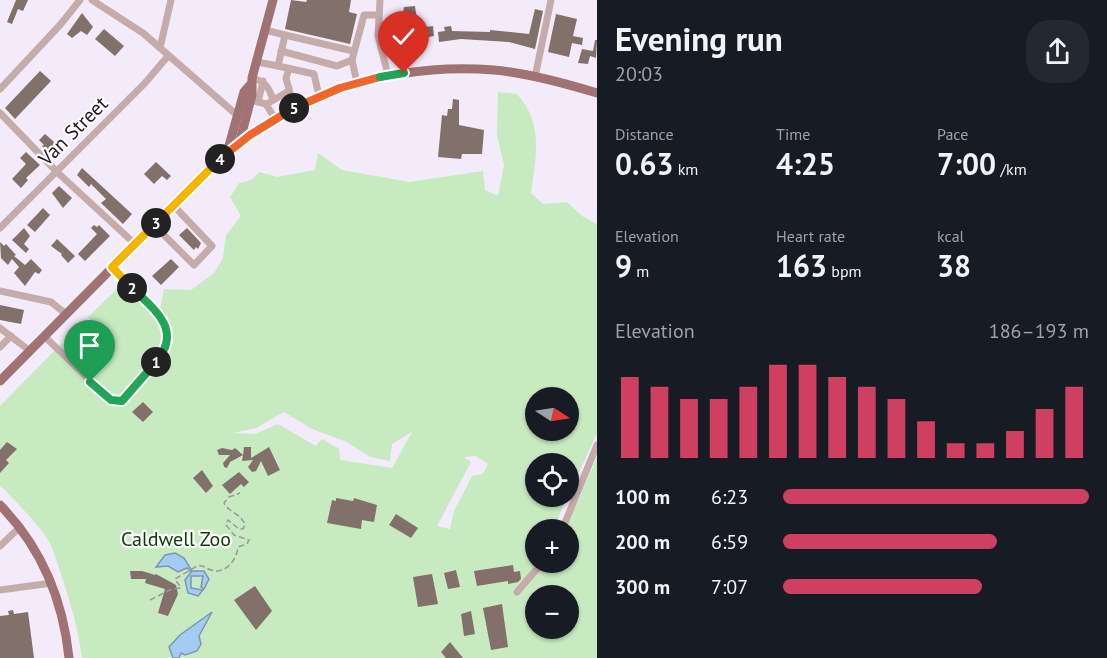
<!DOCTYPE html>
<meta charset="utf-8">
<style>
:root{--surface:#171b24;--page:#242831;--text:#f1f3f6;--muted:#9ea1a6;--accent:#ce3f62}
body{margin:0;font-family:"PT Sans",sans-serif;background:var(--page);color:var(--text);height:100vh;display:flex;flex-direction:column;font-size:22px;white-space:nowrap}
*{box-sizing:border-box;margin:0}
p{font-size:20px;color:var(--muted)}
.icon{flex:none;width:33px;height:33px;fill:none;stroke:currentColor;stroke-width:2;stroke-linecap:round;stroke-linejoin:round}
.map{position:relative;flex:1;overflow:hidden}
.drawer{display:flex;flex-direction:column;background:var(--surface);width:510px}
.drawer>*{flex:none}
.needle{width:39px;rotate:102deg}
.buttons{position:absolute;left:525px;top:387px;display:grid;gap:12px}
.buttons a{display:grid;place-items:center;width:54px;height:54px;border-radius:50%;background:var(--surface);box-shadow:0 2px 4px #0004;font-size:30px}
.pin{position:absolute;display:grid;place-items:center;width:51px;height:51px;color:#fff;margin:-62px -26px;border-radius:50% 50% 50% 0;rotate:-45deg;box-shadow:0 0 6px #0007}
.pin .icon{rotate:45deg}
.km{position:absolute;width:30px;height:30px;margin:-15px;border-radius:50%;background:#222;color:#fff;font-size:16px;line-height:30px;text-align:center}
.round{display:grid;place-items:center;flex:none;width:63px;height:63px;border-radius:24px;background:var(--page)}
.overview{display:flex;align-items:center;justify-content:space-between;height:102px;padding:0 18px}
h1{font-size:33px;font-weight:600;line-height:45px}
.stats{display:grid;grid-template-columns:repeat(3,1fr);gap:9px;height:102px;padding:6px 18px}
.stats div{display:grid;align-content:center}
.stats b{font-size:30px;font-weight:600}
.stats small{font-size:16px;font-weight:400}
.stats p{font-size:16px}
.chart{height:168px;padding:12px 18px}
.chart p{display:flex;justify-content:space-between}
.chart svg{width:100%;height:108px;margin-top:6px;stroke:var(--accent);stroke-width:6}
ul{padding:0 18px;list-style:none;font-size:20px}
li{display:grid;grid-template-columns:96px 72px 1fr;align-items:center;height:45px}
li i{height:15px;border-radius:8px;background:var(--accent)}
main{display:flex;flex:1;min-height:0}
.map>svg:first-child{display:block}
.green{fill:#c8eac1;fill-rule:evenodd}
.water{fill:#a4cbf2;stroke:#7c96b3;stroke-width:1.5}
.building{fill:#81716a}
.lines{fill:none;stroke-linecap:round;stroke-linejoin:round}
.path{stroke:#9e97a2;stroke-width:1.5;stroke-dasharray:6 3;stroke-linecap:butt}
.minor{stroke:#c6abab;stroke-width:7}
.major{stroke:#a07273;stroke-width:9}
.split-1-casing{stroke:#fff;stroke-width:12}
.split-2-casing{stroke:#fff;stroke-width:12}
.split-3-casing{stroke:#fff;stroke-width:12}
.split-4-casing{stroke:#fff;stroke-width:12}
.split-5-casing{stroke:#fff;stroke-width:12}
.split-6-casing{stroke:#fff;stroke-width:12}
.split-7-casing{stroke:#fff;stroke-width:12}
.split-1{stroke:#22a559;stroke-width:8}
.split-2{stroke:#22a559;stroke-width:8}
.split-3{stroke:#f5b400;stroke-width:8}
.split-4{stroke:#f5b400;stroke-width:8}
.split-5{stroke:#f0652b;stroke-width:8}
.split-6{stroke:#f0652b;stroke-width:8}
.split-7{stroke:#22a559;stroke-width:8}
.labels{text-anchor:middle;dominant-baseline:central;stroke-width:4.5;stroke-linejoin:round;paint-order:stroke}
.street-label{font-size:20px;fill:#1e1b20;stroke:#fdfbfe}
.park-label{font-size:20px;fill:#0c3b01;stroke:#fdfbfe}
</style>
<main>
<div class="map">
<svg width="597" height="658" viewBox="0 0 597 658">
<rect width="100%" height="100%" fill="#f4ebfa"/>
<!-- green -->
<path class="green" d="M498 92 517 94C544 124 536 156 531 193L543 204 567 202 582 216 597 224V433L553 529 536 530 535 546 529 547 535 549 536 562H568V530L566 529 597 457V658H82C77 620 65 586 53 550 47 532 14 500 0 485V406L62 343 87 366 111 340 88 317 121 285 135 298 142 291 160 308 164 289 191 290 214 273 223 258 226 235 241 216 230 197 239 183 251 180 260 172 277 177 315 170 318 153 342 170 409 182 483 171 485 190 498 196 504 165 497 135ZM536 398H568V430H536ZM284 412 312 429 347 442 370 457 390 461 392 444 412 432 392 468 340 460 339 449 322 439 316 446 278 424 255 434 233 433 256 428ZM476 456 488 464 483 474 472 476 454 511 450 529 437 526 471 462 464 457ZM536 464H568V496H536ZM536 596H568V628H536Z"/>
<!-- water -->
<g class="water">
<path d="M175 553 184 558 192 571H204L209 579 204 589 201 587 203 576H191V588L203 590 198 596 188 593 185 580 191 572 187 568 178 572 168 566 156 567 165 555Z"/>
<path d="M212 612 199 636 201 644 197 651 185 655 181 653 179 658H173L169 647 180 635Z"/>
</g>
<!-- building -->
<g class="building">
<path d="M16 0H28L23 11 18 9 12 24 7 22Z"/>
<path d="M291 0 306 2 307 0H351L349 12 357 14 350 44 285 29Z"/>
<path d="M415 6 418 28 433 26 434 36 405 41V29H411L409 18 402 19 404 7Z"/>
<path d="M535 9 543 11 535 49 509 42 461 39 439 42 438 32 445 31 444 27 451 26 452 31 490 32V30L529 34Z"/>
<path d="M82 13 93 27 87 35 81 31 72 38 67 34Z"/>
<path d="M556 14 577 19 573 36 583 38 582 45 572 43 569 57 548 52Z"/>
<path d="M104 29 124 46 115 56 95 39Z"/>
<path d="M595 40H597L596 58 590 56 588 64 578 63 582 49 593 51Z"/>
<path d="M40 71 51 81 15 119 5 108Z"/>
<path d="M453 99 459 100V125L484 130 482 154H462L461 159 438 157 442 115 447 116 448 109H452Z"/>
<path d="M45 134 60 147 56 151 51 149 48 152 42 146 44 145 39 140Z"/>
<path d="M26 152 40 165 26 178 28 180 21 188 12 179 26 164 20 158Z"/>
<path d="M156 162 171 176 167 180 162 176 154 184 144 174Z"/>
<path d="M82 168 132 214 123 224 101 203 106 199 91 184 89 187 77 175Z"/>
<path d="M59 186 72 198 63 208 52 193Z"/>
<path d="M43 208 50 215 35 232 27 225Z"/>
<path d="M94 225 97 227 99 225 110 236 85 261 78 254 97 234 91 228Z"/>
<path d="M24 228 30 236 24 244 29 249 26 253 12 240Z"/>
<path d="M187 228 201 243 198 249 196 247 194 250 179 235Z"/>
<path d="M57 239 75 256 68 263 61 255 62 254 51 246Z"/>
<path d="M0 242 4 246 6 244 16 255 14 256 25 265 31 259 42 270 39 274 35 272 25 286 14 273 19 267 12 259 8 265 1 258Z"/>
<path d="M171 259 179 267 161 285 152 276Z"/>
<path d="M0 305 24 310 21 324 0 320Z"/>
<path d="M90 321 94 326 96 347 85 357 69 341Z"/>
<path d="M143 402 153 412 143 422 132 412Z"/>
<path d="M7 442 17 449 6 460 9 463 0 473V450Z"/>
<path d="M244 447H251V458L269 447 280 470 268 476 261 461 256 471 252 472 248 467 253 460 242 461 243 455 230 462 227 468 224 467 223 463 230 455H219L217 450 222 448 232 450 235 448 243 455Z"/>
<path d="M202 470 213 486 206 493 193 478Z"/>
<path d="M239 472 249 482 244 487 241 484 230 494 222 485Z"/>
<path d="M336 498 353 501 354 498 377 505 374 522 362 520 361 529 327 523 332 500 336 501Z"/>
<path d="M396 514 418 528 411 538 389 525Z"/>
<path d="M513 565 514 572 520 571 521 579 518 582 508 584V581L477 586 474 571Z"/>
<path d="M456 570 460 587 448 589 444 573Z"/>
<path d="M130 571H142L155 575 156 574 176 585 178 594 168 616 158 613 165 589 145 583 146 579H131Z"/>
<path d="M432 574 438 604 418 607 413 577Z"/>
<path d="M255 586 272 611 256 630 234 600Z"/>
<path d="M502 604 508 647 491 650 483 608Z"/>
<path d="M13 610 14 614 28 612 34 658H0V616L9 615 8 611Z"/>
<path d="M471 611 475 634 464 636 461 614Z"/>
<path d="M450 642 463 658H446L441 652Z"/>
</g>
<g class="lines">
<!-- path -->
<path class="path" d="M150 600 172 589 181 588 175 579 197 566C204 565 205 568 211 570 226 575 237 559 238 547L247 544 249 540 234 535 226 525 228 520 239 529H243L245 525C242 514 229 513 224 503L229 497 240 493"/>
<!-- minor -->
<g class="minor">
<path d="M92 0 143 33 238 116"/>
<path d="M380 0 378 36 388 75"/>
<path d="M265 30 285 35"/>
<path d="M160 48 171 0"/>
<path d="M281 51 337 66 352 60"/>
<path d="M257 62 278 66"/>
<path d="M289 69 286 78 294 108"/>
<path d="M535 77 551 0"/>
<path d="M252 78C265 81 269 87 273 100"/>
<path d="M357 83 352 60 364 15H378"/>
<path d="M0 89 60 25 80 0"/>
<path d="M319 96 314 74 278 66 285 35 353 51"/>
<path d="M250 100 266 104 275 119"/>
<path d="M258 102 263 81"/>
<path d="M270 102 289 91"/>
<path d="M0 113 57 172 135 244"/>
<path d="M154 225 194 265 212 246 173 205"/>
<path d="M0 228 145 83 168 56"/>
<path d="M0 291 51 302 66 314"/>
<path d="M0 328 30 351"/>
<path d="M44 336 111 400 118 402 125 399C137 385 151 371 161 356 183 323 133 288 112 267"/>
<path d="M0 347 11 336"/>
<path d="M562 530 597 445"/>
<path d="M0 546 20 527"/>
<path d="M0 590 52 583"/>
<path d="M517 592 543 562"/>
</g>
<!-- major -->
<g class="major">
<path d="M239 144 252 95V78L273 0"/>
<path d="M227 153 244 92 250 85"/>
<path d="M0 381 215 164C291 94 391 62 494 70 528 73 564 83 597 93"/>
<path d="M0 505C41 547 63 600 69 658"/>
</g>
</g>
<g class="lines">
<defs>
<path id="split-1" d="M90 382 111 400 122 401 156 362"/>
<path id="split-2" d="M132 288C155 310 183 330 156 362"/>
<path id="split-3" d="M132 288 112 267 156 223"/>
<path id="split-4" d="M156 223 220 159"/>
<path id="split-5" d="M220 159 250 135 294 108"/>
<path id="split-6" d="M294 108 340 88 380 77"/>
<path id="split-7" d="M380 77 404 73"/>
</defs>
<!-- split-1 casing -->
<use href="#split-1" class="split-1-casing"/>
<!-- split-2 casing -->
<use href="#split-2" class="split-2-casing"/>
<!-- split-3 casing -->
<use href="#split-3" class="split-3-casing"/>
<!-- split-4 casing -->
<use href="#split-4" class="split-4-casing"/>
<!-- split-5 casing -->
<use href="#split-5" class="split-5-casing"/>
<!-- split-6 casing -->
<use href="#split-6" class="split-6-casing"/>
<!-- split-7 casing -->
<use href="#split-7" class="split-7-casing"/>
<!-- split-1 -->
<use href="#split-1" class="split-1"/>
<!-- split-2 -->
<use href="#split-2" class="split-2"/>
<!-- split-3 -->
<use href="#split-3" class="split-3"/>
<!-- split-4 -->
<use href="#split-4" class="split-4"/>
<!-- split-5 -->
<use href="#split-5" class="split-5"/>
<!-- split-6 -->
<use href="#split-6" class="split-6"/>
<!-- split-7 -->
<use href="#split-7" class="split-7"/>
</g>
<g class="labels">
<!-- street labels -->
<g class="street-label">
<text transform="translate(73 131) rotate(-45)">Van Street</text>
</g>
<!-- park labels -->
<g class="park-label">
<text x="176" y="539">Caldwell Zoo</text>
</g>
</g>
</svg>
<div class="buttons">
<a><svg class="needle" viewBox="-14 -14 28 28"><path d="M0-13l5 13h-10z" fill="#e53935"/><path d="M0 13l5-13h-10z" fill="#9ea1a6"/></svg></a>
<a><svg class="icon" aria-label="locate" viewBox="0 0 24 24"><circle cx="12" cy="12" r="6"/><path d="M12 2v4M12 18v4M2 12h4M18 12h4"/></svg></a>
<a>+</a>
<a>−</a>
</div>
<div class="pin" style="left:90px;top:382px;background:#1e9e55"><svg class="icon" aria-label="arrive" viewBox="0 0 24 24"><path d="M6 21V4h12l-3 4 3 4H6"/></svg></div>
<div class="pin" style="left:404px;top:73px;background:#d93025"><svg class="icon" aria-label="check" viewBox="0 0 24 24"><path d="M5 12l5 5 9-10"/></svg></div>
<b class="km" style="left:156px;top:362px">1</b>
<b class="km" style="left:132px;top:288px">2</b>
<b class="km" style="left:156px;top:223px">3</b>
<b class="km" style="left:220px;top:159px">4</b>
<b class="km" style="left:294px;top:108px">5</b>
</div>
<section class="drawer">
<div class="overview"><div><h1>Evening run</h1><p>20:03</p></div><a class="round"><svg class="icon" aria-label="share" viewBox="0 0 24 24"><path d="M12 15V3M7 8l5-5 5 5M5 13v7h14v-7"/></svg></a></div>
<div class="stats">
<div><p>Distance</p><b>0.63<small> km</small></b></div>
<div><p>Time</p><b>4:25</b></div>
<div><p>Pace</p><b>7:00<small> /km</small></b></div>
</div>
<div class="stats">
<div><p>Elevation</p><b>9<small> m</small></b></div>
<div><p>Heart rate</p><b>163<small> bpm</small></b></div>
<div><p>kcal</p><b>38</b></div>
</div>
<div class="chart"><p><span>Elevation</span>186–193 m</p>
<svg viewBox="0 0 160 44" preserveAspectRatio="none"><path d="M5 44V11M15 44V15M25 44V20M35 44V20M45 44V15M55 44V6M65 44V6M75 44V11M85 44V15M95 44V20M105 44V29M115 44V38M125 44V38M135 44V33M145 44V24M155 44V15"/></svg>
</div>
<ul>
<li><b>100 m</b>6:23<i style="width:100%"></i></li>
<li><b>200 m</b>6:59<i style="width:70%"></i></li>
<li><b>300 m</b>7:07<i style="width:65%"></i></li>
</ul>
</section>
</main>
